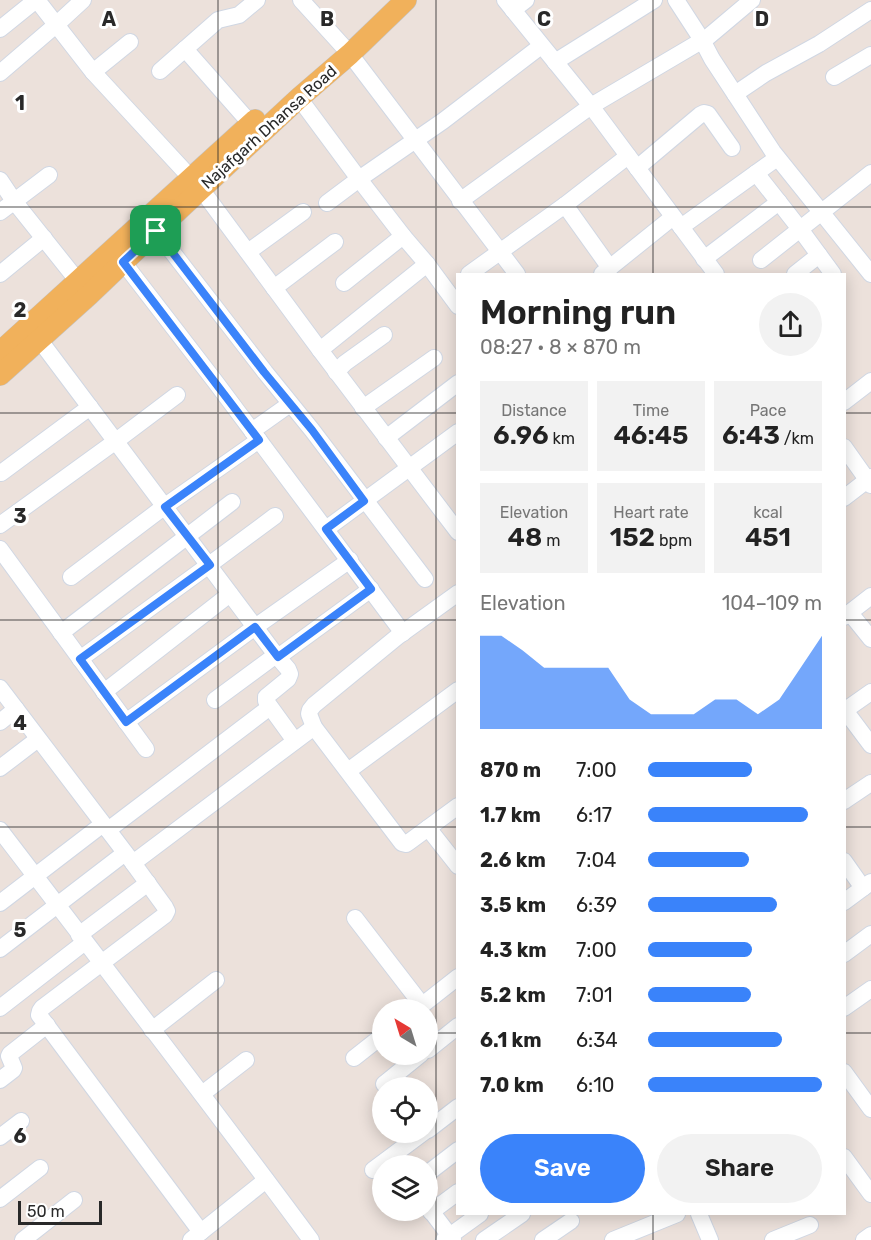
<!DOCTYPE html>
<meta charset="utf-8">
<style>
:root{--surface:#fff;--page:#f2f2f2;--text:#222;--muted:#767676;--accent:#3a83fa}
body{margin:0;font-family:Rubik,sans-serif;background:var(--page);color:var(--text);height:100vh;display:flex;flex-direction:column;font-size:22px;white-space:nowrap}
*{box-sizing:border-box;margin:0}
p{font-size:20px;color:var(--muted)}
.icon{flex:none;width:33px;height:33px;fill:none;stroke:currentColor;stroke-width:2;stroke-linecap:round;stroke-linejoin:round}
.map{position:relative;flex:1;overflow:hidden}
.panel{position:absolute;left:456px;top:273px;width:390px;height:942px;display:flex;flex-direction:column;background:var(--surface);border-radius:0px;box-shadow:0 3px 15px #0003}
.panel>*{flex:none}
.needle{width:39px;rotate:322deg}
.fabs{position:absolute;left:372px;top:999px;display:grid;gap:12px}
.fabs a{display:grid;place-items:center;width:66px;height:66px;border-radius:50%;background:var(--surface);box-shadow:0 3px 15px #0003;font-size:30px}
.scale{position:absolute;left:18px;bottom:15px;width:84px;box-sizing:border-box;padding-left:6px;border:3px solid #292929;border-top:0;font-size:16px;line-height:21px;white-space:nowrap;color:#292929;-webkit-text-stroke:4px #fff;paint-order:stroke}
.pin{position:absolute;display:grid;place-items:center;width:51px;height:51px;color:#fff;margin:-26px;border-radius:12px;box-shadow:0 3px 9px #0006}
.round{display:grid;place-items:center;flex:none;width:63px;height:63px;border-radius:32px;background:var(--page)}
.summary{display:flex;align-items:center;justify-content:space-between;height:102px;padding:0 24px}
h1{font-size:33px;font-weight:600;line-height:45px}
.metrics{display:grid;grid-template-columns:repeat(3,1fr);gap:9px;height:102px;padding:6px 24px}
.metrics div{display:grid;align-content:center;border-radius:0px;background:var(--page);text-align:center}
.metrics b{font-size:26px;font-weight:600}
.metrics small{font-size:16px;font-weight:400}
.metrics p{font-size:16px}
.chart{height:168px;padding:12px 24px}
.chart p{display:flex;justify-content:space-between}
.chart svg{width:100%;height:108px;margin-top:6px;fill:var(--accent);opacity:.7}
.primary-button{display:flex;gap:12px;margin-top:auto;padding:12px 24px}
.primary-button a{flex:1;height:69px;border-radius:36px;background:var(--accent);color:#fff;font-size:24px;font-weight:600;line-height:69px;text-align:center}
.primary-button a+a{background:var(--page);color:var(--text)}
ul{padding:0 24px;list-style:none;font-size:20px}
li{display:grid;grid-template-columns:96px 72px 1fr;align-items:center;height:45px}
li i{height:15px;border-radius:8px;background:var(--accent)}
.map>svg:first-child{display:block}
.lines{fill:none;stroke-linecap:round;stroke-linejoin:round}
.minor-casing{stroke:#d0d7e3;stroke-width:18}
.major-casing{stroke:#c3c3c3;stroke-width:22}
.minor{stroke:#fff;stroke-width:16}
.major{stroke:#f1b15b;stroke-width:21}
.route-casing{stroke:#fff;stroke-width:12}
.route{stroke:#3a83fa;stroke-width:8}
.grid{fill:none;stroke:#292929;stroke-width:1.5;stroke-opacity:0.55}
.labels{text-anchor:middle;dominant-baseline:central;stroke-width:6;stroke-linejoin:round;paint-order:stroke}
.street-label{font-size:16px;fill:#292929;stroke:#fff}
.grid-label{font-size:20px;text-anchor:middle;font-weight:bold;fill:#292929;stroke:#fff;stroke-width:6;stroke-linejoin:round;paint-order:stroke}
</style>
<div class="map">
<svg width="871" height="1240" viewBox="0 0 871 1240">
<rect width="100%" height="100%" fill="#ece1db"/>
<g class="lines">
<defs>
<g id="minor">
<path d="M37 0 93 72 201 189 320 350 458 532"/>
<path d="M301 0 350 54 517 274"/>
<path d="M505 0 591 106 716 274"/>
<path d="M676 0 702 40 712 59 773 152 871 274"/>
<path d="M513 10 526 0"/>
<path d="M0 29 36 0"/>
<path d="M185 49 251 124"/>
<path d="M555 62 654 0"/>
<path d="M160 71 218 20 239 15 257 0"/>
<path d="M93 72 130 42"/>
<path d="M0 73 57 24 83 0"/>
<path d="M834 77 871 55"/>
<path d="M735 94 766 73 819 44 871 10"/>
<path d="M299 98 359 179 403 236 427 264 458 306"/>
<path d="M637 168 700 115 704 113 708 114 732 148"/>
<path d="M756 173 800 229 833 274"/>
<path d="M0 180 14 201 85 290"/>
<path d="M460 201 591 106 708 37 752 0"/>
<path d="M327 203 359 179 443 121 541 46"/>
<path d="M565 205 610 268"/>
<path d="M0 212 49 175"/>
<path d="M681 227 777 158"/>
<path d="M156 231 265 372 312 430 425 579"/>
<path d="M248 252 303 212"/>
<path d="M704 259 779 202"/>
<path d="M761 260 871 173"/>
<path d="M123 262 217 384 403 633"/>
<path d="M0 274 44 238"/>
<path d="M469 274 565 205 628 156"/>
<path d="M602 274 673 217"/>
<path d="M795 274 819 255"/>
<path d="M344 283 403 236"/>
<path d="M274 288 335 242"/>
<path d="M32 330 276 655 288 669 290 674 288 679 266 697V701L295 741"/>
<path d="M320 350 427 264"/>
<path d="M336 372 345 363 384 335"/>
<path d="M844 402 871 381"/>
<path d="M363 408 434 358"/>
<path d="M252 431 290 404"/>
<path d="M386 438 458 383"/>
<path d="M844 447 871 485"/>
<path d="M1 473 90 407"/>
<path d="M844 498 871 477"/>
<path d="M0 525 116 441 177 395"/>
<path d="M326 529 458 432"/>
<path d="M0 549 146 749"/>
<path d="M71 577 165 506 259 440"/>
<path d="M850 613 871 639"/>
<path d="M844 617 871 596"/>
<path d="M61 633 232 502"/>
<path d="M278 657 371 589"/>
<path d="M80 659 209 565 275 516"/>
<path d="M0 688 133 863 314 727 402 843 406 844 409 842 458 806"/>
<path d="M104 692 230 594"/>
<path d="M215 700 276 655"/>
<path d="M844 709 871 745"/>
<path d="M844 711 871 692"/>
<path d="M0 722 16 709"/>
<path d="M126 722 255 627 350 560"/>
<path d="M314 727 309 714 310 710 314 705 397 637 458 593"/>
<path d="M0 768 38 739"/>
<path d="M348 771 458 690"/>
<path d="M844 801 871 783"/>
<path d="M428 828 458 866"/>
<path d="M0 830C104 966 209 1102 311 1240"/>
<path d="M108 830 270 707"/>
<path d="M844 861 863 888"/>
<path d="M133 863 165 907 167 911 165 915 42 1008 40 1011 39 1015 201 1232 191 1240"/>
<path d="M844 902 871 882"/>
<path d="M0 903 103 824"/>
<path d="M355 918 422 1005"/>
<path d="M79 935 148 883"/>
<path d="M0 949 125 853"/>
<path d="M844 954 871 934"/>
<path d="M0 1008 85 942"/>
<path d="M844 1008 871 989"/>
<path d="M416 1010 458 977"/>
<path d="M152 1030 216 980"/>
<path d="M428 1050 458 1026"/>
<path d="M354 1058 382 1036"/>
<path d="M844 1072 871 1109"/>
<path d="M0 1080 13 1070 14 1068 9 1056 10 1054 47 1025"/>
<path d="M384 1084 421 1054"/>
<path d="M202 1094 246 1060"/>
<path d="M428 1130 458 1107"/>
<path d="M0 1137 21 1121"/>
<path d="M844 1157 871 1194"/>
<path d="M373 1170 424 1132"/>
<path d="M428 1173 458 1150"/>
<path d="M0 1199 40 1168"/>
<path d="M428 1207 453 1240"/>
<path d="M431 1212 458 1192"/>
<path d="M699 1214 710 1240"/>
<path d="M201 1232 266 1180"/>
<path d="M23 1240 74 1200"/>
<path d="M444 1240 480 1214"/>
<path d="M484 1240 522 1214"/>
<path d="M543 1240 571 1221"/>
<path d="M613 1240 677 1214"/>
<path d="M773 1240 810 1225"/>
<path d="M864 1240 871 1235"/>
</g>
<g id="major">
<path d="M0 352 255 120"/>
<path d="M0 375 89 295 156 231 299 98 350 54 406 0"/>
</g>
</defs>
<!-- minor casing -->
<use href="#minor" class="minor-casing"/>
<!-- major casing -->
<use href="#major" class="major-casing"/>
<!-- minor -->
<use href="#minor" class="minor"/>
<!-- major -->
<use href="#major" class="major"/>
</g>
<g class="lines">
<defs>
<path id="route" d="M156 231 264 372 312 430 364 501 326 529 371 589 278 657 255 627 126 722 80 659 210 565 165 507 259 440 123 262Z"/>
</defs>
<!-- route casing -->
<use href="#route" class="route-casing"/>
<!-- route -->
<use href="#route" class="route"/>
</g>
<!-- grid -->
<path class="grid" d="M218 0V1240M436 0V1240M653 0V274M0 207H871M0 413H458M844 413H871M0 620H458M844 620H871M0 827H458M844 827H871M0 1033H382M428 1033H458M844 1033H871M653 1214V1240"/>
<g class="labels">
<!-- street labels -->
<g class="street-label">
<text transform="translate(269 127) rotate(-42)">Najafgarh Dhansa Road</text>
</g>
</g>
<g class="grid-label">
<text x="109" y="26">A</text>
<text x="327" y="26">B</text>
<text x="544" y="26">C</text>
<text x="762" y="26">D</text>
<text x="20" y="110">1</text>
<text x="20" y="317">2</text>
<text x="20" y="523">3</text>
<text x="20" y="730">4</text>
<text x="20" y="937">5</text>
<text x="20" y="1143">6</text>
</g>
</svg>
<div class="fabs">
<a><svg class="needle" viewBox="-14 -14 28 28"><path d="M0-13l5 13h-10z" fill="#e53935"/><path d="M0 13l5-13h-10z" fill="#767676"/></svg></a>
<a><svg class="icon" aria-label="locate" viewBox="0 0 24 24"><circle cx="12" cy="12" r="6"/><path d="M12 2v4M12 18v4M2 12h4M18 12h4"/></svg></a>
<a><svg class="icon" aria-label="layers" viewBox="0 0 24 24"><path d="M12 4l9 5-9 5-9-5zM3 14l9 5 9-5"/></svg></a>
</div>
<div class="scale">50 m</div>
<div class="pin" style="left:156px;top:231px;background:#1e9e55"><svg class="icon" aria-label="arrive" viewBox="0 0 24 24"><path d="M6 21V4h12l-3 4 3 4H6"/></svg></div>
<section class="panel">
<div class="summary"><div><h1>Morning run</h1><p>08:27 · 8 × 870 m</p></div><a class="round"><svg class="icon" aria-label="share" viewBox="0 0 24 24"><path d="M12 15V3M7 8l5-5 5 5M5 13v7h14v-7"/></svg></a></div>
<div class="metrics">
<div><p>Distance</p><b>6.96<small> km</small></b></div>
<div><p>Time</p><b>46:45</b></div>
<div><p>Pace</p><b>6:43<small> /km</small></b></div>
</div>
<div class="metrics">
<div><p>Elevation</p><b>48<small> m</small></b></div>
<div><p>Heart rate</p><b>152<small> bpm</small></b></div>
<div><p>kcal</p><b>451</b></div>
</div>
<div class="chart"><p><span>Elevation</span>104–109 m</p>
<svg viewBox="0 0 160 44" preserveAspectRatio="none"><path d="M0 44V6L10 6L20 12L30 19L40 19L50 19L60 19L70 32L80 38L90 38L100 38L110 32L120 32L130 38L140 32L150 19L160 6V44z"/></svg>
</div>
<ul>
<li><b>870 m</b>7:00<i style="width:60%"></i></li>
<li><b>1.7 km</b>6:17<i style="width:92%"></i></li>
<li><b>2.6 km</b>7:04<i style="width:58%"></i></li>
<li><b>3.5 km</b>6:39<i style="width:74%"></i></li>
<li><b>4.3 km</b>7:00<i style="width:60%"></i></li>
<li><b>5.2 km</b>7:01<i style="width:59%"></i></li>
<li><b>6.1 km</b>6:34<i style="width:77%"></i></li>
<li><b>7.0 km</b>6:10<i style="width:100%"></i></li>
</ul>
<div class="primary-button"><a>Save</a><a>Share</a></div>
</section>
</div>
